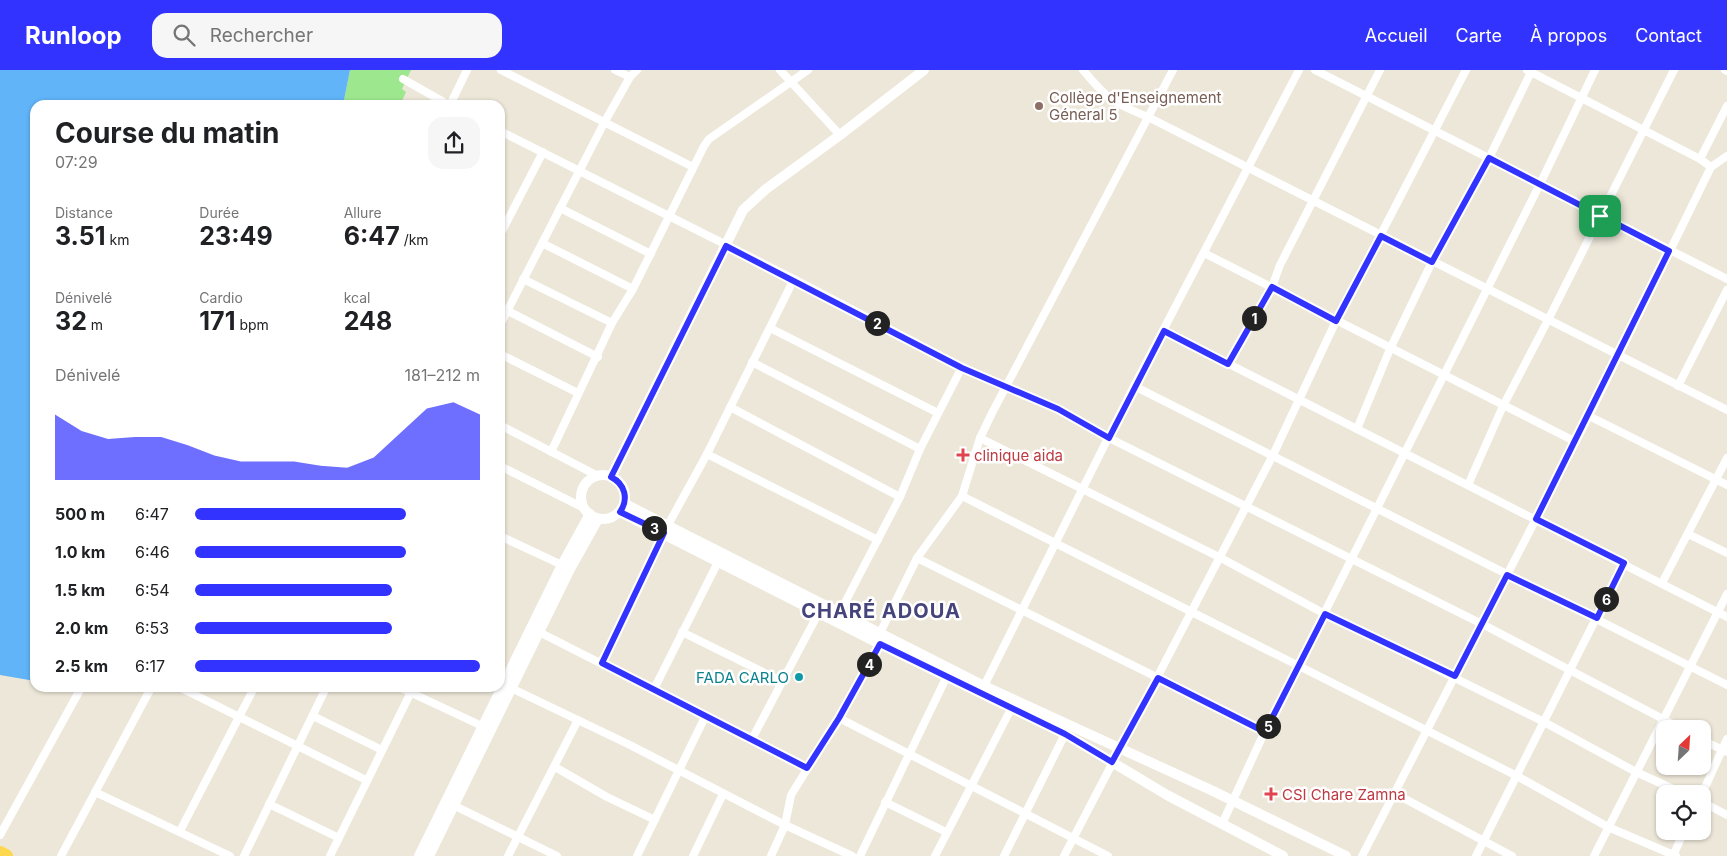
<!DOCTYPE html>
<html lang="fr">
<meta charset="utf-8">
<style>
:root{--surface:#fff;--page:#f6f6f6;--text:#202124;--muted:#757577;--accent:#3233ff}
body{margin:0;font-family:Inter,sans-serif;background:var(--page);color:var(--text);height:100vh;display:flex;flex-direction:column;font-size:19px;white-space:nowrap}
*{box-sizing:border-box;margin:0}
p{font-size:16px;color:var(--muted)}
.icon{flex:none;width:28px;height:28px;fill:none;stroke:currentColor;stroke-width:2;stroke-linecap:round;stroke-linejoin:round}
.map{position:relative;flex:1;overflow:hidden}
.details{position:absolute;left:30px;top:30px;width:475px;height:592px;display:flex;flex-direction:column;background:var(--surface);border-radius:15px;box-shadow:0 1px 4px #0004}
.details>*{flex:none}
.needle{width:32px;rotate:25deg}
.tools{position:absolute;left:1656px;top:650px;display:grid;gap:10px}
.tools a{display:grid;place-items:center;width:55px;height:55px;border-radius:10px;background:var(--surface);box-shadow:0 1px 4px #0004;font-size:25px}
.pin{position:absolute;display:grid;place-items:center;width:42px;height:42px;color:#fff;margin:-21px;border-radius:10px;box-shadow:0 2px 8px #0006}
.km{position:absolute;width:25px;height:25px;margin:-12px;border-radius:50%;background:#222;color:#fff;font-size:14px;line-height:25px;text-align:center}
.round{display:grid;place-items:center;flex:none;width:52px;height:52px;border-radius:15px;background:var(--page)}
.overview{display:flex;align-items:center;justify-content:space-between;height:85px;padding:0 25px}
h1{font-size:28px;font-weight:700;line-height:38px}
.figures{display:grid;grid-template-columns:repeat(3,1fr);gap:8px;height:85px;padding:5px 25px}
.figures div{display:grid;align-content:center}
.figures b{font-size:25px;font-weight:700}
.figures small{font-size:14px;font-weight:400}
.figures p{font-size:14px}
.chart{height:140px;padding:10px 25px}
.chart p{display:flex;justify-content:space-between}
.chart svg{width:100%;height:90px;margin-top:5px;fill:var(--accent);opacity:.7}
ul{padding:0 25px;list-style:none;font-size:16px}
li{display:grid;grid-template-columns:80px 60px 1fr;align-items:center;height:38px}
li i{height:12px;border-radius:6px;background:var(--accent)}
header{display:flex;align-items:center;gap:30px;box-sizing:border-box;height:70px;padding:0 25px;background:var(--accent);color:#fff}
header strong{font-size:24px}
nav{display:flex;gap:28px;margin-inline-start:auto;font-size:18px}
.search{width:350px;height:45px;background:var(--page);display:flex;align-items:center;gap:12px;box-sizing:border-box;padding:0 18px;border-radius:15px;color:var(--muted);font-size:19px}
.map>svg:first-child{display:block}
.green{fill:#9de88f}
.water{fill:#61b4f8}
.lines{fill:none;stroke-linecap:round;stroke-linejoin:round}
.minor{stroke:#fff;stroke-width:8}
.tertiary{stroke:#fff;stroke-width:10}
.trunk{stroke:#fdd84f;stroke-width:14}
.route-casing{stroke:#fff;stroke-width:10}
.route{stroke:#3233ff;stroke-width:6}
.education-dot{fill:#8d6e63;stroke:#fff;stroke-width:2}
.health-dot{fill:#e0444e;stroke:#fff;stroke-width:2}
.culture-dot{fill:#0f9aa8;stroke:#fff;stroke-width:2}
.labels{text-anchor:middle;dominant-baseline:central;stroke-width:5;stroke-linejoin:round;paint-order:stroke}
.education-label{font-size:15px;fill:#785e54;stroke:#fff;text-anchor:start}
.health-label{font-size:15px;fill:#be3a42;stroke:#fff;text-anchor:start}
.culture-label{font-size:15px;fill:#0d838f;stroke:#fff;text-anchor:end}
.district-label{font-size:20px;font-weight:bold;letter-spacing:1px;fill:#45457c;stroke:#fff}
</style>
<header>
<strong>Runloop</strong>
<div class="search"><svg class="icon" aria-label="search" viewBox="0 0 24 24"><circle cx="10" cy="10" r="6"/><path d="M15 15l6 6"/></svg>Rechercher</div>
<nav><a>Accueil</a><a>Carte</a><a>À propos</a><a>Contact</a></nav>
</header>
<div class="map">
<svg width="1727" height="786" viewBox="0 0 1727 786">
<rect width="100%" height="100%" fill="#ece7d8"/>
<!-- green -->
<path class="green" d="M350 0H411L402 19 406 22 401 33 405 35H343Z"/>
<!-- water -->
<path class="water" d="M0 0H350L343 35H35V611L0 605Z"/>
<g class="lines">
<!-- minor -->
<g class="minor">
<path d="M501 0 693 97"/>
<path d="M615 0 630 7"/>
<path d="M780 0 840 65"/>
<path d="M1083 0C1107 29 1113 33 1148 47L1727 340"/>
<path d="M1315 0 1727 209"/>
<path d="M1527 0 1700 89 1711 97"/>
<path d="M1725 0 1727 1"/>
<path d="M403 9 449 35"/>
<path d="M450 35 467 0"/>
<path d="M500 61 794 209 962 297 1058 339 1109 368 1482 554 1682 659"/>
<path d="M1700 89 1727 36"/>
<path d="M560 138 651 184"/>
<path d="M500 165 543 82"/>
<path d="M542 173 633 219"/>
<path d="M1204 183 1576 372"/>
<path d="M523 209 612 253"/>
<path d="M500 237 598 287"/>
<path d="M500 255 604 53 630 7 637 0"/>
<path d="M770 258 938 343"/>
<path d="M1164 261 1727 547"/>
<path d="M500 284 578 323"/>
<path d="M752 292 920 379"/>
<path d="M1228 294 1272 217 1280 195 1380 0"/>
<path d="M1134 316 1727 615"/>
<path d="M1678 316 1727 220"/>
<path d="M730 337 900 427"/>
<path d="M1589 346 1727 415"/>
<path d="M500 355 598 406"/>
<path d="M1357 359 1390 279 1432 192 1489 88 1532 0"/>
<path d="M980 368 1219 487 1325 544 1544 652 1636 702 1684 724"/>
<path d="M551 382 612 253 633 219 704 76 709 69 808 0"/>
<path d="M707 384 878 470"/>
<path d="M500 396 584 438"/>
<path d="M1468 415 1503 336 1548 250 1674 0"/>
<path d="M962 426 1517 706 1608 757 1676 786"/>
<path d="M668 455 707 384 794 209"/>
<path d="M1688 464 1727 483"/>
<path d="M500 466 562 495"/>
<path d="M917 488 1265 661"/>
<path d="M1662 513 1727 388"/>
<path d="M840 542 900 427 920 379 962 297"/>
<path d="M539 562 807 698"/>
<path d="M682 562 781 611"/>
<path d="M602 593 664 463"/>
<path d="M984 616 1134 316 1299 0"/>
<path d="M181 618 366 710"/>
<path d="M401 618 482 656"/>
<path d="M511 618 630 675 785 755 852 786"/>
<path d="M654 619 718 492"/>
<path d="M313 646 382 680"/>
<path d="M839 648 1108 786"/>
<path d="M752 669 819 542"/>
<path d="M1702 670 1727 682"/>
<path d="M555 697 607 727 655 750"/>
<path d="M95 722 230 786"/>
<path d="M1394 723 1512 786"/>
<path d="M1702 724 1727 669"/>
<path d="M885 732 946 762"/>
<path d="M1702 732 1727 745"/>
<path d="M269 734 339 768"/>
<path d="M453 735 557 786"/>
<path d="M1222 754 1265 661 1540 114 1595 0"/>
<path d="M180 761 254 618"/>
<path d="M0 765 81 618"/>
<path d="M61 786 151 618"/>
<path d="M244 786 326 618"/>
<path d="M330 786 413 618"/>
<path d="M508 786 578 650"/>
<path d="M637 786 705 647"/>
<path d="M693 786 723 724"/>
<path d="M771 786 785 755 791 725 839 648 880 574V563L917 488 962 426 980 368 992 343 1173 0"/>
<path d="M860 786 947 606"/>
<path d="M935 786 1012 637"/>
<path d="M1004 786 1065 664"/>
<path d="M1064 786 1273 385 1336 251 1466 0"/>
<path d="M1362 786 1589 346 1711 97 1727 86"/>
<path d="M1476 786 1624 493"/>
<path d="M1594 786 1727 524"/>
<path d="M1673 786 1684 761"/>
</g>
<!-- tertiary -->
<g class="tertiary">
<circle cx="603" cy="427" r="22"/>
<path d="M611 407 743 140 766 119 840 65 924 0"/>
<path d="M625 434 984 616 1213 721 1346 786"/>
<path d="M620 442 880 574 1065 664 1167 725 1283 786"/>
<path d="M419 786 562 495 590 444"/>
<path d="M429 786 570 499 598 449"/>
</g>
<!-- trunk -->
<path class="trunk" d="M0 783 6 786"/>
</g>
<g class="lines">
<defs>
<path id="route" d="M1489 88 1669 181 1536 449 1624 493 1597 548 1507 505 1455 606 1325 544 1265 662 1158 608 1112 692 1065 664 880 574 839 648 807 698 602 593 664 463 620 442C629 429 625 414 611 407L726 176 962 298 1058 339 1109 368 1164 261 1228 294 1272 217 1336 251 1381 166 1432 192Z"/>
</defs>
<!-- route casing -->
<use href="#route" class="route-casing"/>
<!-- route -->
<use href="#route" class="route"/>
</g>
<!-- markers -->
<circle class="education-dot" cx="1039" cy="36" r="5"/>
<g class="health-dot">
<path d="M960.5 377.5h5v5h5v5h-5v5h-5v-5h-5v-5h5z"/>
<path d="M1268.5 716.5h5v5h5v5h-5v5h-5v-5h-5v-5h5z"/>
</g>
<circle class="culture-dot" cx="799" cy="607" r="5"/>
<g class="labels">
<!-- education labels -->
<g class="education-label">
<text x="1049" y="27">Collège d'Enseignement<tspan x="1049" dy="17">Géneral 5</tspan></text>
</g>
<!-- health labels -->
<g class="health-label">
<text x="974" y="385">clinique aida</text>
<text x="1282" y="724">CSI Chare Zamna</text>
</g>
<!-- culture labels -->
<g class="culture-label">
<text x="789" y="607">FADA CARLO</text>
</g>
<!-- district labels -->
<g class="district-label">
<text x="881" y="541">CHARÉ ADOUA</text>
</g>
</g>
</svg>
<div class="tools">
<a><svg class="needle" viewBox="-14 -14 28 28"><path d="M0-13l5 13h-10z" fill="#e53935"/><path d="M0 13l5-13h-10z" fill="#757577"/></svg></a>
<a><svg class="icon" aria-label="locate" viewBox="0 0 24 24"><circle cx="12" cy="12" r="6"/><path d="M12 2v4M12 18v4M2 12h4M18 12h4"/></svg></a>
</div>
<div class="pin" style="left:1600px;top:146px;background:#1e9e55"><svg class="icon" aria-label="arrive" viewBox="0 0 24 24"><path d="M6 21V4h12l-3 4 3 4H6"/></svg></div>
<b class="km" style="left:1254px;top:248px">1</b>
<b class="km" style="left:877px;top:253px">2</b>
<b class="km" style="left:654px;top:458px">3</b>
<b class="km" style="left:869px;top:594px">4</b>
<b class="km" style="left:1268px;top:656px">5</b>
<b class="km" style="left:1606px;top:529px">6</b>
<section class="details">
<div class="overview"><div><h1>Course du matin</h1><p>07:29</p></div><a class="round"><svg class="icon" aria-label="share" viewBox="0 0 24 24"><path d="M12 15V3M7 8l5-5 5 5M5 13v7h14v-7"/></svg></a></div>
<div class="figures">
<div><p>Distance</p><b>3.51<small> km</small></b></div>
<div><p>Durée</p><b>23:49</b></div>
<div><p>Allure</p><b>6:47<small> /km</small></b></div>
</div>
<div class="figures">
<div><p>Dénivelé</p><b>32<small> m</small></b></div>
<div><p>Cardio</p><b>171<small> bpm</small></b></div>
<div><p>kcal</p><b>248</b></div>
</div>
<div class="chart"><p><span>Dénivelé</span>181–212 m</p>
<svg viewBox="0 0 160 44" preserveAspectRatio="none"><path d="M0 44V12L10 20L20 24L30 23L40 23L50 27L60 32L70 35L80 35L90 35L100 37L110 38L120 33L130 21L140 9L150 6L160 12V44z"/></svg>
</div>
<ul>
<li><b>500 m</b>6:47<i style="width:74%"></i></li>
<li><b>1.0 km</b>6:46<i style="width:74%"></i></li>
<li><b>1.5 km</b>6:54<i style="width:69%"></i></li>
<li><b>2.0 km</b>6:53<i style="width:69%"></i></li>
<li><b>2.5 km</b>6:17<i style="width:100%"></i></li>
</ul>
</section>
</div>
